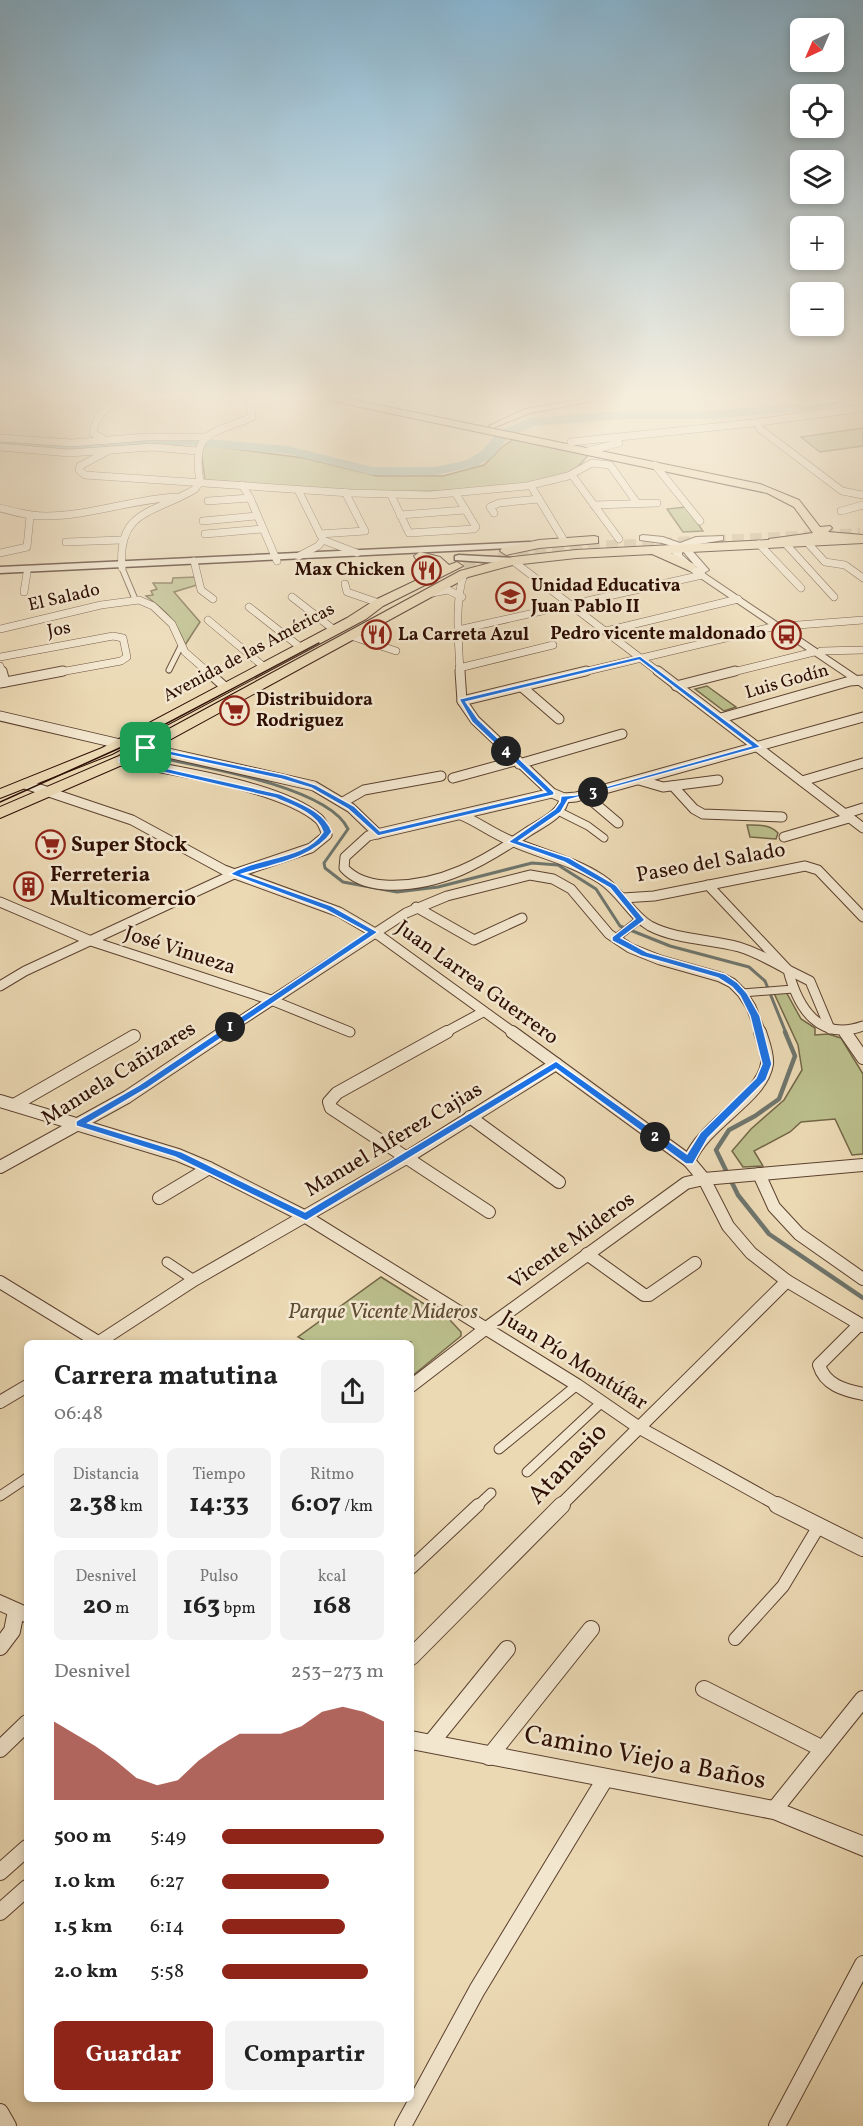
<!DOCTYPE html>
<html lang="es">
<meta charset="utf-8">
<style>
:root{--surface:#fff;--page:#f2f2f2;--text:#222;--muted:#767676;--accent:#8f2418}
body{margin:0;font-family:Vollkorn,serif;background:var(--page);color:var(--text);height:100vh;display:flex;flex-direction:column;font-size:22px;white-space:nowrap}
*{box-sizing:border-box;margin:0}
p{font-size:20px;color:var(--muted)}
.icon{flex:none;width:33px;height:33px;fill:none;stroke:currentColor;stroke-width:2;stroke-linecap:round;stroke-linejoin:round}
.map{position:relative;flex:1;overflow:hidden}
.drawer{position:absolute;left:24px;top:1340px;width:390px;height:762px;display:flex;flex-direction:column;background:var(--surface);border-radius:9px;box-shadow:0 3px 9px #0003}
.drawer>*{flex:none}
.needle{width:39px;rotate:224deg}
.tools{position:absolute;left:790px;top:18px;display:grid;gap:12px}
.tools a{display:grid;place-items:center;width:54px;height:54px;border-radius:9px;background:var(--surface);box-shadow:0 3px 9px #0003;font-size:30px}
.pin{position:absolute;display:grid;place-items:center;width:51px;height:51px;color:#fff;margin:-26px;border-radius:12px;box-shadow:0 3px 9px #0006}
.km{position:absolute;width:30px;height:30px;margin:-15px;border-radius:50%;background:#222;color:#fff;font-size:16px;line-height:30px;text-align:center}
.round{display:grid;place-items:center;flex:none;width:63px;height:63px;border-radius:9px;background:var(--page)}
.overview{display:flex;align-items:center;justify-content:space-between;height:102px;padding:0 30px}
h1{font-size:27px;font-weight:700;line-height:45px}
.stats{display:grid;grid-template-columns:repeat(3,1fr);gap:9px;height:102px;padding:6px 30px}
.stats div{display:grid;align-content:center;border-radius:9px;background:var(--page);text-align:center}
.stats b{font-size:26px;font-weight:700}
.stats small{font-size:16px;font-weight:400}
.stats p{font-size:16px}
.chart{height:168px;padding:12px 30px}
.chart p{display:flex;justify-content:space-between}
.chart svg{width:100%;height:108px;margin-top:6px;fill:var(--accent);opacity:.7}
.action{display:flex;gap:12px;margin-top:auto;padding:12px 30px}
.action a{flex:1;height:69px;border-radius:9px;background:var(--accent);color:#fff;font-size:24px;font-weight:700;line-height:69px;text-align:center}
.action a+a{background:var(--page);color:var(--text)}
ul{padding:0 30px;list-style:none;font-size:20px}
li{display:grid;grid-template-columns:96px 72px 1fr;align-items:center;height:45px}
li i{height:15px;border-radius:8px;background:var(--accent)}
.map>svg:first-child{display:block}
.green{fill:#babe8b;stroke:#746647;stroke-width:1.5}
.lines{fill:none;stroke-linecap:round;stroke-linejoin:round}
.stream-far1{stroke:#6e756c;stroke-width:3}
.stream{stroke:#6e756c;stroke-width:4.5}
.river{fill:#99b9b2;fill-rule:evenodd}
.primary-tunnel{stroke:#cebb99;stroke-width:12;stroke-dasharray:12 6;stroke-linecap:butt}
.pedestrian-far3-casing{stroke:#5c412f;stroke-width:7}
.pedestrian-far2-casing{stroke:#5c412f;stroke-width:9}
.pedestrian-far1-casing{stroke:#5c412f;stroke-width:11}
.pedestrian-casing{stroke:#5c412f;stroke-width:14}
.minor-far3-casing{stroke:#5c412f;stroke-width:8}
.minor-far2-casing{stroke:#5c412f;stroke-width:11}
.minor-far1-casing{stroke:#5c412f;stroke-width:14}
.minor-casing{stroke:#5c412f;stroke-width:18}
.tertiary-casing{stroke:#5c412f;stroke-width:2}
.secondary-casing{stroke:#2d0e03;stroke-width:3}
.primary-casing{stroke:#2d0e03;stroke-width:2}
.trunk-casing{stroke:#2d0e03;stroke-width:2}
.pedestrian-far3{stroke:#f2e6ce;stroke-width:5}
.pedestrian-far2{stroke:#f2e6ce;stroke-width:7}
.pedestrian-far1{stroke:#f2e6ce;stroke-width:9}
.pedestrian{stroke:#f2e6ce;stroke-width:12}
.minor-far3{stroke:#f2e6ce;stroke-width:7}
.minor-far2{stroke:#f2e6ce;stroke-width:9}
.minor-far1{stroke:#f2e6ce;stroke-width:12}
.minor{stroke:#f2e6ce;stroke-width:16}
.tertiary{fill:#f2e6ce;fill-rule:evenodd}
.secondary{fill:#f2e6ce;fill-rule:evenodd}
.primary{fill:#ebd9b4;fill-rule:evenodd}
.trunk{fill:#ebd9b4;fill-rule:evenodd}
.tram{stroke:#2d0e03;stroke-width:1.5}
.route{fill:#1a73e8;stroke:#fff;stroke-width:1.5;fill-rule:evenodd}
.labels{text-anchor:middle;dominant-baseline:central;stroke-width:5;stroke-linejoin:round;paint-order:stroke}
.far-poi-label{font-size:18px;font-weight:bold;fill:#2d0e03;stroke:#f2e6ce;text-anchor:start}
.far-street-label{font-size:18px;fill:#2d0e03;stroke:#f2e6ce}
.poi-label{font-size:21px;font-weight:bold;fill:#2d0e03;stroke:#f2e6ce;text-anchor:start}
.street-label{font-size:21px;fill:#2d0e03;stroke:#f2e6ce}
.park-label{font-size:21px;font-style:italic;fill:#5e4c33;stroke:#f2e6ce}
.near-street-label{font-size:26px;fill:#2d0e03;stroke:#f2e6ce}
</style>
<div class="map">
<svg width="863" height="2126" viewBox="0 0 863 2126">
<rect width="100%" height="100%" fill="#ebd9b4"/>
<filter id="stains"><feTurbulence type="fractalNoise" baseFrequency=".00333" numOctaves="4"/><feColorMatrix values="0 0 0 0 .2 0 0 0 0 .09 0 0 0 0 .02 0 0 0 .5 -.17"/></filter>
<radialGradient id="worn" r=".72"><stop offset=".6" stop-color="#630" stop-opacity="0"/><stop offset="1" stop-color="#630" stop-opacity=".3"/></radialGradient>
<!-- green -->
<g class="green">
<path d="M863 428V446L820 452 801 437Z"/>
<path d="M514 439 589 454C585 459 581 464 576 468 548 486 511 487 479 489 387 496 296 487 205 480L201 448 204 445 304 458 377 476H443L484 465 502 447Z"/>
<path d="M686 507 703 531 683 532 667 509Z"/>
<path d="M195 577 197 585 174 592 200 622 185 645C176 620 167 612 146 596L153 595 151 591 157 589 153 583H172L173 578Z"/>
<path d="M707 686 736 707 724 711 695 689Z"/>
<path d="M747 825C758 825 770 824 778 833L776 839 750 837Z"/>
<path d="M785 990 801 1019 815 1028V1035L828 1034 841 1038 863 1074V1154L852 1155 835 1119 801 1122 790 1132 754 1151 763 1166 743 1167 732 1151 751 1129 784 1100 802 1070 798 1045 773 991Z"/>
<path d="M381 1277 450 1320 461 1332V1336L411 1377V1342H307L298 1337Z"/>
</g>
<g class="lines">
<!-- stream-far1 -->
<path class="stream-far1" d="M139 754C186 764 327 784 348 829L324 863 325 868 343 882 397 892 438 887 532 863 558 865 596 889 620 926 670 946 749 967 765 981 786 1033"/>
<!-- stream -->
<path class="stream" d="M785 1032 795 1056 779 1099 755 1116 729 1130 716 1150 738 1195 769 1234 863 1298"/>
<!-- river -->
<path class="river" d="M838 398H858L857 401 823 409 710 419H623L533 426 508 438 492 457 477 466 436 475H372L288 454 186 445 70 452 0 446V438L70 444 186 437 288 446 372 467H436L467 460 482 451 498 432 530 418 623 411H710L823 401Z"/>
<!-- primary-tunnel -->
<path class="primary-tunnel" d="M464 567 516 555 572 548 860 534"/>
<defs>
<g id="pedestrian-far3">
<path d="M122 568 135 599"/>
<path d="M169 670 181 646"/>
</g>
<g id="pedestrian-far2">
<path d="M558 811 588 826 604 838"/>
<path d="M615 939 640 919"/>
<path d="M742 993 793 989"/>
</g>
<g id="pedestrian-far1">
<path d="M167 1262 194 1280"/>
<path d="M499 1449 577 1385"/>
<path d="M527 1472 602 1402"/>
<path d="M0 1496 27 1478"/>
<path d="M477 1506 491 1493"/>
</g>
<g id="pedestrian">
<path d="M411 1568 478 1505"/>
<path d="M735 1639 783 1586 819 1526"/>
</g>
<g id="minor-far3">
<path d="M594 398H612"/>
<path d="M777 398 805 403 840 398"/>
<path d="M251 404 286 398"/>
<path d="M759 428 842 491 863 495"/>
<path d="M0 438 72 443 146 437H205"/>
<path d="M106 441 93 433C96 413 107 407 124 398"/>
<path d="M571 442 753 423 863 408"/>
<path d="M0 447 69 453 152 447 197 451"/>
<path d="M110 450 80 466 79 470 85 475 350 493 430 495 527 486 568 476 592 463 610 465 637 503"/>
<path d="M588 451 619 443"/>
<path d="M655 465 700 521"/>
<path d="M572 475 619 539"/>
<path d="M242 485 250 498 277 561"/>
<path d="M531 486 565 542"/>
<path d="M298 490 323 540 357 553"/>
<path d="M391 495 409 533 474 529 476 527 456 494"/>
<path d="M208 501 250 498"/>
<path d="M594 505 657 503"/>
<path d="M0 508C15 512 30 516 46 516 90 516 133 499 177 497"/>
<path d="M841 511 863 505"/>
<path d="M494 513 490 507 499 503 539 499"/>
<path d="M400 515 465 510"/>
<path d="M203 521 257 516"/>
<path d="M205 534 262 529"/>
<path d="M320 534 365 531 345 492"/>
<path d="M806 541 825 562 845 565 863 578"/>
<path d="M66 542 121 540"/>
<path d="M784 542 834 597"/>
<path d="M759 544 801 588"/>
<path d="M0 553 27 547 30 516"/>
<path d="M299 556 318 546 323 540"/>
<path d="M194 561 201 590 213 599"/>
<path d="M513 561 660 673"/>
<path d="M122 568C117 509 154 514 195 489L200 482C191 428 213 435 252 417L250 398"/>
<path d="M345 584 347 592 379 603"/>
<path d="M24 592 27 573"/>
<path d="M432 593 448 590 462 597"/>
<path d="M292 597 333 629"/>
<path d="M249 607 300 647"/>
<path d="M208 620 263 666"/>
<path d="M0 629 101 605 139 600 153 606 172 624 185 652 209 673"/>
<path d="M458 630 702 575"/>
<path d="M606 631 738 599"/>
<path d="M351 636 396 651"/>
<path d="M821 651 863 650"/>
<path d="M0 657 113 636 123 638 127 657 121 661 55 673"/>
<path d="M0 666 2 673"/>
<path d="M459 668 553 645"/>
<path d="M460 673C459 644 454 602 464 574"/>
<path d="M579 673 772 627 863 620"/>
<path d="M729 673 814 652"/>
</g>
<g id="minor-far2">
<path d="M2 671 5 682"/>
<path d="M207 671 225 687"/>
<path d="M460 671 462 701 475 720 552 793 564 798 576 797 863 717"/>
<path d="M658 671 863 828"/>
<path d="M0 683 63 671"/>
<path d="M676 686 735 671"/>
<path d="M522 687 559 719"/>
<path d="M462 701 586 671"/>
<path d="M0 716 120 744"/>
<path d="M721 718 850 681 863 680"/>
<path d="M146 748 314 786 351 808 378 834"/>
<path d="M519 764 622 734"/>
<path d="M453 778 515 761"/>
<path d="M639 780 663 787 718 780"/>
<path d="M802 781 863 763"/>
<path d="M25 784 132 820 224 870 339 912 380 936 514 1033"/>
<path d="M673 786 694 809 703 814 782 817"/>
<path d="M552 793 368 836 345 857 344 868C355 880 370 884 385 885 440 888 485 861 529 831 540 824 564 813 564 798"/>
<path d="M585 795 618 823"/>
<path d="M343 802 364 790 441 776"/>
<path d="M844 814 863 808"/>
<path d="M461 815C478 822 492 833 509 840 540 854 572 860 601 879 621 892 631 915 650 926 677 940 710 939 739 947 756 952 772 961 788 970 798 1008 819 1042 863 1026"/>
<path d="M784 837 849 818"/>
<path d="M708 885 788 970 810 981 830 1029"/>
<path d="M623 898 654 896 805 866 818 870 863 917"/>
<path d="M0 902 91 941 271 1000 350 1032"/>
<path d="M416 907 474 940 522 918"/>
<path d="M0 986 25 971 234 874 311 848 327 835C325 830 323 823 319 819 281 786 172 770 121 761"/>
<path d="M844 1031 846 1033"/>
<path d="M222 1033 406 913 447 896 530 875 553 879 571 889 609 934 630 948 660 960 720 977 732 983 742 993 751 1007 761 1033"/>
<path d="M444 1033 483 1012"/>
</g>
<g id="minor-far1">
<path d="M447 1032 337 1093 329 1102 331 1108 489 1212"/>
<path d="M512 1032 689 1161 704 1179 728 1226 751 1253 787 1281 863 1326"/>
<path d="M845 1032 863 1058"/>
<path d="M0 1101 178 1155 209 1168 306 1217 577 1385 638 1427 780 1506"/>
<path d="M14 1105 134 1036"/>
<path d="M470 1117 559 1182"/>
<path d="M689 1161C705 1122 762 1098 767 1064 768 1053 763 1042 760 1032"/>
<path d="M0 1167 127 1097 224 1032"/>
<path d="M759 1174 774 1207 799 1234 863 1279"/>
<path d="M159 1198 209 1168"/>
<path d="M587 1254 644 1295H649L695 1263"/>
<path d="M0 1282 98 1342"/>
<path d="M859 1325 819 1365C825 1385 844 1390 863 1394"/>
<path d="M99 1342 194 1280 406 1158 556 1064"/>
<path d="M411 1386 485 1329 686 1183 704 1179 863 1165"/>
<path d="M0 1402 27 1386"/>
<path d="M560 1506 787 1281"/>
</g>
<g id="minor">
<path d="M777 1505 863 1548"/>
<path d="M0 1647 12 1631 16 1611"/>
<path d="M411 1657 562 1505"/>
<path d="M704 1689 823 1749"/>
<path d="M430 1744 507 1649"/>
<path d="M0 1749 27 1723"/>
<path d="M489 1757 591 1629"/>
<path d="M774 1810 863 1699"/>
<path d="M0 1872 27 1848"/>
<path d="M0 1912 27 1888"/>
<path d="M0 2112 8 2126"/>
<path d="M403 2126 477 1990 605 1779"/>
<path d="M777 2126 863 1964"/>
</g>
<g id="tertiary">
<path d="M588 398H597L589 402 530 413 493 428 489 426 525 409Z"/>
<path d="M643 535 663 537 680 543 696 537 723 536V540L688 546 709 570 704 573 863 680V688L687 569 671 552 675 547 662 543 640 540V536ZM682 550 697 568 682 555Z"/>
<path d="M0 1595 27 1607V1623L0 1611Z"/>
<path d="M411 1731 774 1801 863 1836V1856L773 1819 411 1749Z"/>
</g>
<g id="secondary">
<path d="M529 542 533 543V547L0 573V567Z"/>
<path d="M459 555 513 558 519 561 513 564 455 560V556Z"/>
</g>
<g id="primary">
<path d="M863 535V543L671 553 694 564 696 567 690 571 652 554 576 558 513 565 468 577 129 762 0 818V807L119 756 460 571 513 557 576 550Z"/>
<path d="M594 536 598 537V543L539 548 506 555 500 551 502 548 539 540Z"/>
<path d="M420 552 440 557 449 565 457 562 463 566 383 606 366 619 112 754 0 798V789L102 748 347 618 375 600 438 570 432 563 416 559 414 556Z"/>
</g>
<path id="trunk" d="M327 398H345L760 484 799 500 820 527 830 526 832 528 828 532 863 535V543C850 542 825 537 815 541L769 545V539L813 533 794 507 767 493 332 401Z"/>
</defs>
<!-- pedestrian-far3 casing -->
<use href="#pedestrian-far3" class="pedestrian-far3-casing"/>
<!-- pedestrian-far2 casing -->
<use href="#pedestrian-far2" class="pedestrian-far2-casing"/>
<!-- pedestrian-far1 casing -->
<use href="#pedestrian-far1" class="pedestrian-far1-casing"/>
<!-- pedestrian casing -->
<use href="#pedestrian" class="pedestrian-casing"/>
<!-- minor-far3 casing -->
<use href="#minor-far3" class="minor-far3-casing"/>
<!-- minor-far2 casing -->
<use href="#minor-far2" class="minor-far2-casing"/>
<!-- minor-far1 casing -->
<use href="#minor-far1" class="minor-far1-casing"/>
<!-- minor casing -->
<use href="#minor" class="minor-casing"/>
<!-- tertiary casing -->
<use href="#tertiary" class="tertiary-casing"/>
<!-- secondary casing -->
<use href="#secondary" class="secondary-casing"/>
<!-- primary casing -->
<use href="#primary" class="primary-casing"/>
<!-- trunk casing -->
<use href="#trunk" class="trunk-casing"/>
<!-- pedestrian-far3 -->
<use href="#pedestrian-far3" class="pedestrian-far3"/>
<!-- pedestrian-far2 -->
<use href="#pedestrian-far2" class="pedestrian-far2"/>
<!-- pedestrian-far1 -->
<use href="#pedestrian-far1" class="pedestrian-far1"/>
<!-- pedestrian -->
<use href="#pedestrian" class="pedestrian"/>
<!-- minor-far3 -->
<use href="#minor-far3" class="minor-far3"/>
<!-- minor-far2 -->
<use href="#minor-far2" class="minor-far2"/>
<!-- minor-far1 -->
<use href="#minor-far1" class="minor-far1"/>
<!-- minor -->
<use href="#minor" class="minor"/>
<!-- tertiary -->
<use href="#tertiary" class="tertiary"/>
<!-- secondary -->
<use href="#secondary" class="secondary"/>
<!-- primary -->
<use href="#primary" class="primary"/>
<!-- trunk -->
<use href="#trunk" class="trunk"/>
<!-- tram -->
<path class="tram" d="M0 802 122 747 319 643"/>
</g>
<!-- sky -->
<linearGradient id="sky" x2="0" y2="1"><stop stop-color="#88b6d2"/><stop offset="0.57" stop-color="#f6eedd"/><stop offset="1" stop-color="#f6eedd" stop-opacity="0"/></linearGradient>
<rect width="863" height="695" fill="url(#sky)"/>
<!-- route -->
<path class="route" d="M640 656 761 747 568 800 561 812 519 841 570 858 616 885 645 920 621 938 647 952 725 974 738 983 747 993 760 1016 772 1064 766 1080 708 1138 693 1164H686L556 1069 306 1221 175 1157 76 1126V1121L139 1085 367 932 326 910 230 874C255 857 305 860 323 832 318 814 292 805 275 798L119 762V759L146 746 285 775 316 785 354 806 380 831 546 792 472 722 459 699ZM639 660 751 746 576 795 561 796 560 802 555 809 508 842 564 862 610 888 635 919 612 937V941L641 956 718 978 732 987 740 996 750 1016 762 1064 756 1078 700 1133 687 1154 556 1061 305 1212 182 1152 88 1123 146 1089 378 932 332 906 242 874C271 865 315 858 332 832 325 811 299 803 280 794L129 760 147 750 281 779 311 788 348 809 378 836 554 795V792L478 719 466 702Z"/>
<!-- icons -->
<defs>
<symbol id="restaurant-ring" viewBox="-11 -11 22 22"><circle r="9.5" fill="#f2e6ce" stroke="#8f2418" stroke-width="1.5"/><path d="M-5-6h1v4h1v-4h1v4h1v-4h1v5L-1.5 .5V6h-2V.5L-5-1ZM5-6V6H3V1.5H1.5Q1.5-4 5-6Z" fill="#8f2418"/></symbol>
<symbol id="school-ring" viewBox="-11 -11 22 22"><circle r="9.5" fill="#f2e6ce" stroke="#8f2418" stroke-width="1.5"/><path d="M0-5L7-2L0 1L-7-2ZM-4 1L0 2.5L4 1V4Q0 6-4 4Z" fill="#8f2418"/></symbol>
<symbol id="bus-ring" viewBox="-11 -11 22 22"><circle r="9.5" fill="#f2e6ce" stroke="#8f2418" stroke-width="1.5"/><path d="M-5-6H5V4H4V6H2V4H-2V6H-4V4H-5ZM-3.5-4V0h7V-4ZM-3.5 1.2v1.5H-2V1.2ZM2 1.2v1.5H3.5V1.2Z" fill="#8f2418"/></symbol>
<symbol id="supermarket-ring" viewBox="-11 -11 22 22"><circle r="9.5" fill="#f2e6ce" stroke="#8f2418" stroke-width="1.5"/><path d="M-6-5.5h2.5l.6 2H6L4.5 2H-2.5L-4.4-4H-6ZM-1.5 3.2a1.3 1.3 0 1 0 .1 0ZM3 3.2a1.3 1.3 0 1 0 .1 0Z" fill="#8f2418"/></symbol>
<symbol id="building-ring" viewBox="-11 -11 22 22"><circle r="9.5" fill="#f2e6ce" stroke="#8f2418" stroke-width="1.5"/><path d="M-4-6H4V6H1V3H-1V6H-4ZM-2.5-4.3h1.7v1.8h-1.7ZM.8-4.3h1.7v1.8H.8ZM-2.5-1h1.7V.8h-1.7ZM.8-1h1.7V.8H.8Z" fill="#8f2418"/></symbol>
</defs>
<g fill-rule="evenodd">
<use href="#restaurant-ring" x="410" y="554" width="33" height="33"/>
<use href="#school-ring" x="494" y="580" width="33" height="33"/>
<use href="#bus-ring" x="770" y="618" width="33" height="33"/>
<use href="#restaurant-ring" x="360" y="618" width="33" height="33"/>
<use href="#supermarket-ring" x="218" y="694" width="33" height="33"/>
<use href="#supermarket-ring" x="34" y="828" width="33" height="33"/>
<use href="#building-ring" x="12" y="870" width="33" height="33"/>
</g>
<g class="labels">
<!-- far-poi labels -->
<g class="far-poi-label">
<text x="405" y="570" text-anchor="end">Max Chicken</text>
<text x="531" y="586">Unidad Educativa<tspan x="531" dy="21">Juan Pablo II</tspan></text>
<text x="766" y="634" text-anchor="end">Pedro vicente maldonado</text>
<text x="398" y="635">La Carreta Azul</text>
<text x="256" y="700">Distribuidora<tspan x="256" dy="21">Rodriguez</tspan></text>
</g>
<!-- far-street labels -->
<g class="far-street-label">
<text transform="translate(64 598) rotate(-13)">El Salado</text>
<text transform="translate(59 630) rotate(-10)">Jos</text>
<text transform="translate(249 653) rotate(-28)">Avenida de las Américas</text>
<text transform="translate(787 682) rotate(-16)">Luis Godín</text>
</g>
<!-- poi labels -->
<g class="poi-label">
<text x="71" y="845">Super Stock</text>
<text x="50" y="875">Ferreteria<tspan x="50" dy="24">Multicomercio</tspan></text>
</g>
<!-- street labels -->
<g class="street-label">
<text transform="translate(711 863) rotate(-10)">Paseo del Salado</text>
<text transform="translate(180 951) rotate(18)">José Vinueza</text>
<text transform="translate(477 983) rotate(36)">Juan Larrea Guerrero</text>
<text transform="translate(119 1074) rotate(-32)">Manuela Cañizares</text>
<text transform="translate(394 1140) rotate(-31)">Manuel Alferez Cajias</text>
<text transform="translate(572 1241) rotate(-36)">Vicente Mideros</text>
<text transform="translate(574 1361) rotate(32)">Juan Pío Montúfar</text>
</g>
<!-- park labels -->
<g class="park-label">
<text x="383" y="1312">Parque Vicente Mideros</text>
</g>
<!-- near-street labels -->
<g class="near-street-label">
<text transform="translate(568 1464) rotate(-46)">Atanasio</text>
<text transform="translate(645 1758) rotate(11)">Camino Viejo a Baños</text>
</g>
</g>
<rect width="100%" height="100%" filter="url(#stains)"/>
<rect width="100%" height="100%" fill="url(#worn)"/>
</svg>
<div class="tools">
<a><svg class="needle" viewBox="-14 -14 28 28"><path d="M0-13l5 13h-10z" fill="#e53935"/><path d="M0 13l5-13h-10z" fill="#767676"/></svg></a>
<a><svg class="icon" aria-label="locate" viewBox="0 0 24 24"><circle cx="12" cy="12" r="6"/><path d="M12 2v4M12 18v4M2 12h4M18 12h4"/></svg></a>
<a><svg class="icon" aria-label="layers" viewBox="0 0 24 24"><path d="M12 4l9 5-9 5-9-5zM3 14l9 5 9-5"/></svg></a>
<a>+</a>
<a>−</a>
</div>
<div class="pin" style="left:146px;top:748px;background:#1e9e55"><svg class="icon" aria-label="arrive" viewBox="0 0 24 24"><path d="M6 21V4h12l-3 4 3 4H6"/></svg></div>
<b class="km" style="left:230px;top:1027px">1</b>
<b class="km" style="left:655px;top:1137px">2</b>
<b class="km" style="left:593px;top:792px">3</b>
<b class="km" style="left:506px;top:751px">4</b>
<section class="drawer">
<div class="overview"><div><h1>Carrera matutina</h1><p>06:48</p></div><a class="round"><svg class="icon" aria-label="share" viewBox="0 0 24 24"><path d="M12 15V3M7 8l5-5 5 5M5 13v7h14v-7"/></svg></a></div>
<div class="stats">
<div><p>Distancia</p><b>2.38<small> km</small></b></div>
<div><p>Tiempo</p><b>14:33</b></div>
<div><p>Ritmo</p><b>6:07<small> /km</small></b></div>
</div>
<div class="stats">
<div><p>Desnivel</p><b>20<small> m</small></b></div>
<div><p>Pulso</p><b>163<small> bpm</small></b></div>
<div><p>kcal</p><b>168</b></div>
</div>
<div class="chart"><p><span>Desnivel</span>253–273 m</p>
<svg viewBox="0 0 160 44" preserveAspectRatio="none"><path d="M0 44V12L10 17L20 22L30 28L40 35L50 38L60 36L70 28L80 22L90 17L100 17L110 17L120 14L130 8L140 6L150 8L160 12V44z"/></svg>
</div>
<ul>
<li><b>500 m</b>5:49<i style="width:100%"></i></li>
<li><b>1.0 km</b>6:27<i style="width:66%"></i></li>
<li><b>1.5 km</b>6:14<i style="width:76%"></i></li>
<li><b>2.0 km</b>5:58<i style="width:90%"></i></li>
</ul>
<div class="action"><a>Guardar</a><a>Compartir</a></div>
</section>
</div>
